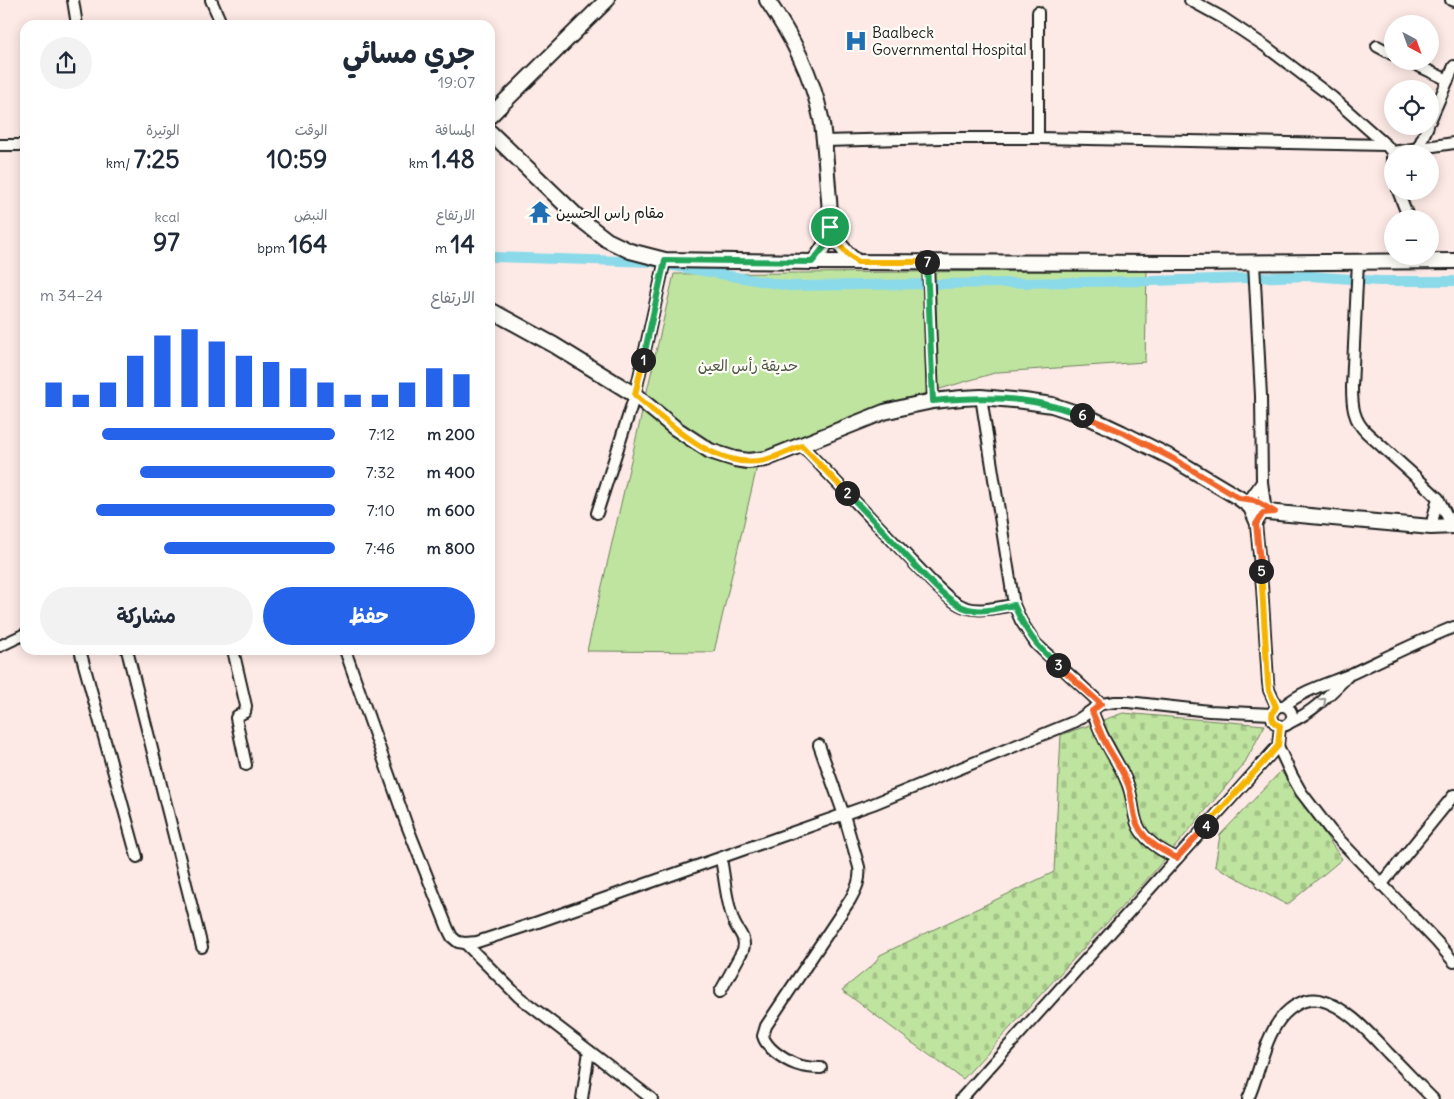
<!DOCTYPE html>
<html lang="ar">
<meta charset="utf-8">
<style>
:root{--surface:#fff;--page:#f2f2f3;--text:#1f2937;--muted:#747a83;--accent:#2563eb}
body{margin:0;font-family:Delius,"Playpen Sans Arabic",sans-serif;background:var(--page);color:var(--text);direction:rtl;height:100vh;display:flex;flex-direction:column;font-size:19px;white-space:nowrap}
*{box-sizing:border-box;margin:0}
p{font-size:16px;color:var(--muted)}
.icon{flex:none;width:28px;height:28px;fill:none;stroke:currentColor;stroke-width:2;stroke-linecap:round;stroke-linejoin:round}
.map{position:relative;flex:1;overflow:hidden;direction:ltr}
.drawer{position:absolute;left:20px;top:20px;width:475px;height:635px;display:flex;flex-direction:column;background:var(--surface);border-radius:15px;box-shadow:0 2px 12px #0003;direction:rtl}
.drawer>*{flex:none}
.needle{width:32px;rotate:139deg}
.fabs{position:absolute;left:1384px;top:15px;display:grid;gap:10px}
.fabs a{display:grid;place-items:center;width:55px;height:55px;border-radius:50%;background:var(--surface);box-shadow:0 2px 12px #0003;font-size:25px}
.pin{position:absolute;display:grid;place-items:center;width:42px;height:42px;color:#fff;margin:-21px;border:2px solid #fff;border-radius:50%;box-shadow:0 1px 5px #0007}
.km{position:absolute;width:25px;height:25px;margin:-12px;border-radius:50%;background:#222;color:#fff;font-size:14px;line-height:25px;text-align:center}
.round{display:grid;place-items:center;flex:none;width:52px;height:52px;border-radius:26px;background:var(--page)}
.overview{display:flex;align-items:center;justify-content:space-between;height:85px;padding:0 20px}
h1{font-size:28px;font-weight:700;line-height:38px}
.stats{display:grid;grid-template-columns:repeat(3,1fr);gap:8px;height:85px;padding:5px 20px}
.stats div{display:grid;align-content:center}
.stats b{font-size:25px;font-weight:700}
.stats small{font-size:14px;font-weight:400}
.stats p{font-size:14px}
.chart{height:140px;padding:10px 20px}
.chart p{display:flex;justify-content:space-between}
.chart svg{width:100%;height:90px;margin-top:5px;stroke:var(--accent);stroke-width:6}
.cta{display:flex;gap:10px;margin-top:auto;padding:10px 20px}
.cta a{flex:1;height:58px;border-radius:30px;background:var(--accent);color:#fff;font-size:20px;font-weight:700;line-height:58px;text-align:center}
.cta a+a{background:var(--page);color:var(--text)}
ul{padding:0 20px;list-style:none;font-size:16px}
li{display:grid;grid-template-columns:80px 60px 1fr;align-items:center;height:38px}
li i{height:12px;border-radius:6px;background:var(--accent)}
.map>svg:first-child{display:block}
.cemetery{fill:url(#cemetery-stones);stroke:#6e805e}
.garden{fill:#bfe49f;stroke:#6e805e}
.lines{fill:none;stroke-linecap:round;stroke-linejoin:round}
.canal{stroke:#8bdae9;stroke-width:10}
.street-casing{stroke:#1c1c1c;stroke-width:14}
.secondary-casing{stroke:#1c1c1c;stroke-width:18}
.street{stroke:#fdfcf7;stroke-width:10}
.secondary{stroke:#fdfcf7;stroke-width:14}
.oneway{stroke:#989794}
.split-1-casing{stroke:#fff;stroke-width:10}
.split-2-casing{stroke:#fff;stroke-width:10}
.split-3-casing{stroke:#fff;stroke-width:10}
.split-4-casing{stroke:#fff;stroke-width:10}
.split-5-casing{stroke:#fff;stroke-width:10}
.split-6-casing{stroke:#fff;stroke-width:10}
.split-7-casing{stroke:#fff;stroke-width:10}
.split-8-casing{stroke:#fff;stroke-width:10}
.split-1{stroke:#22a559;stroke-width:6}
.split-2{stroke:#f5b400;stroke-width:6}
.split-3{stroke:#22a559;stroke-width:6}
.split-4{stroke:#f0652b;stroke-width:6}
.split-5{stroke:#f5b400;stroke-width:6}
.split-6{stroke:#f0652b;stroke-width:6}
.split-7{stroke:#22a559;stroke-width:6}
.split-8{stroke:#f5b400;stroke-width:6}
.labels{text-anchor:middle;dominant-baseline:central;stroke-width:4.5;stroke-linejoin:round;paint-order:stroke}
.poi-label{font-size:15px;fill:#1c1c1c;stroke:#fdfcf7;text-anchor:start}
.park-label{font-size:15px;fill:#4d5843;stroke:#fdfcf7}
</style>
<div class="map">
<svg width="1454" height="1099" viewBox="0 0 1454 1099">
<defs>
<pattern id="cemetery-stones" width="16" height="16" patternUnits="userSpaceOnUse" patternTransform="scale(1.25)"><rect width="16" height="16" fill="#bfe49f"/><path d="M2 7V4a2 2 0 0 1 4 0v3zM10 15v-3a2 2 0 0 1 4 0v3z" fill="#a4c388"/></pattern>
</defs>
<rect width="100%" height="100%" fill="#fdeae6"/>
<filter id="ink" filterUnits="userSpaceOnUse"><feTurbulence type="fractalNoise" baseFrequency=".02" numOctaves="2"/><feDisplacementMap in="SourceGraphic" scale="10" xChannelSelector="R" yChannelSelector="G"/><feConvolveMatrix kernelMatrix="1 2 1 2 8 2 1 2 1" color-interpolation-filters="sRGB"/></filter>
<g filter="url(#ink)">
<!-- cemetery -->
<g class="cemetery">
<path d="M1123 713 1265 725 1243 766 1152 874 963 1079 911 1042 842 990 874 964 880 955 1054 872 1061 735Z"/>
<path d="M1281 771 1342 859 1287 905 1215 866 1220 835Z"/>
</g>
<!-- garden -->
<path class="garden" d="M1147 270 1145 362 998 372 868 410 758 462 714 652 587 651 674 274Z"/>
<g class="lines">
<!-- canal -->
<g class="canal">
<path d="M495 257 654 262"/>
<path d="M668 265 789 286 1152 281 1310 276 1379 281H1454"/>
</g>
<defs>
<g id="street">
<path d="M73 0 77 25"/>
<path d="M211 0 222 25"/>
<path d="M1190 0 1223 18 1265 46 1332 97 1386 145 1392 152V159"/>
<path d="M1451 0 1454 1"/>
<path d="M1038 12V138"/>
<path d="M1377 46 1392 54"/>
<path d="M1408 61 1448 80"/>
<path d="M1430 121 1454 66"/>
<path d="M824 141 942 138H1038L1386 145"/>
<path d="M0 145H25"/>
<path d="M1418 148 1428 126"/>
<path d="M1392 152 1454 143"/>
<path d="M1398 191 1409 219"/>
<path d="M1358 261 1352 387C1352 405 1353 420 1367 433L1416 477 1438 498 1452 526"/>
<path d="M928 262 933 401"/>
<path d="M1254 263 1261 396 1262 482 1265 505 1263 513 1256 524"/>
<path d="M981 397 1014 605 1021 621 1036 644 1101 704"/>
<path d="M802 446 930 580C963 613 968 613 1014 605"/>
<path d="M1262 482 1250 499 1248 506 1256 524 1262 586 1268 682 1269 690 1277 707"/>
<path d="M597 513 635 395 665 260"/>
<path d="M1431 527 1438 498"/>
<path d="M0 646 25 634"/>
<path d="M80 650 137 857"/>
<path d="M127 650 202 947"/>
<path d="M233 650 246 706 245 712 237 716 236 718 246 765"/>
<path d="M345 650 406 823 448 929 452 937 458 942 465 943 477 942 538 922 873 804 1076 721 1101 704 1115 702H1128L1209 711 1272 714"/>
<circle cx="1282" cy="716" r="10"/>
<path d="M1284 706C1305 689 1327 684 1351 674 1385 658 1419 641 1454 627"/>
<path d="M1092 711C1097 723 1101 735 1108 746 1114 758 1121 768 1126 780 1132 792 1132 804 1135 817 1139 838 1159 850 1177 858"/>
<path d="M1291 722C1314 711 1329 695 1347 677"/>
<path d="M819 745 844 815 859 867C861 880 856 889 850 900L766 1026 763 1036C765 1043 769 1047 775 1052 790 1064 802 1068 821 1068"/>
<path d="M1278 746 1292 776 1301 792 1331 831 1437 942 1454 962"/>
<path d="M1381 885 1454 795"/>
<path d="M465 943 519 997 652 1099"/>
<path d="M720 992 743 950C747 938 738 932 734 922 726 902 725 879 721 859"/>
<path d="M582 1099 589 1051"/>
<path d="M961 1099 1278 746 1280 726"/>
<path d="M1248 1099C1260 1073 1263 1041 1281 1018 1290 1007 1305 997 1320 1000 1346 1006 1370 1034 1388 1053 1403 1068 1418 1084 1433 1099"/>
</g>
<g id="secondary">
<path d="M767 0C792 37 812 74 821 118 825 141 826 164 828 187 830 218 836 237 813 262"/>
<path d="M490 116 607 0"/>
<path d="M490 132 580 219 607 240 630 251 665 260 813 262 1187 263 1454 261"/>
<path d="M830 227C836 242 844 252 857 262"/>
<path d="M490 310 554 345 635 395 675 428 710 451 735 459 748 461 766 459 884 412 909 406 933 401 962 398 981 397 1024 401 1052 405 1088 417 1122 433 1172 458 1239 498 1256 511 1431 527 1454 526"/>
</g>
</defs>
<!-- street casing -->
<use href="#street" class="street-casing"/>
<!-- secondary casing -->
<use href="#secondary" class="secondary-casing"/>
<!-- street -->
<use href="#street" class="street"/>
<!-- secondary -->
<use href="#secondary" class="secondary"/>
</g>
<!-- one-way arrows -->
<defs><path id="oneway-chevron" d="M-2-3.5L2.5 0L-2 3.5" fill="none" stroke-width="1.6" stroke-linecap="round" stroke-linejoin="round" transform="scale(1.25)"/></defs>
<use class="oneway" href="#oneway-chevron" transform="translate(1323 701) rotate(-43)"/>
</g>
<g class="lines" filter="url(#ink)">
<defs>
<path id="split-1" d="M643 360 665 260 812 262 825 246 830 227"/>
<path id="split-2" d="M643 360 635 395C671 424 714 471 765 460 778 457 790 450 802 446L847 493"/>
<path id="split-3" d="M847 493C864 510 881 528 897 546 914 563 945 603 968 609 983 613 999 608 1014 605 1026 632 1036 646 1058 665"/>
<path id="split-4" d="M1058 665 1101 704 1092 711C1097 723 1101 735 1107 746 1114 758 1121 768 1126 780 1132 792 1132 804 1135 817 1139 838 1160 850 1177 858L1206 826"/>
<path id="split-5" d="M1206 826 1278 746 1280 726C1271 723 1270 714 1276 707L1269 690 1268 682 1261 571"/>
<path id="split-6" d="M1082 415 1122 432 1172 458 1239 498 1254 500 1275 512 1263 513 1256 524 1261 571"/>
<path id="split-7" d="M927 262 933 401C972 397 1014 396 1052 406 1062 408 1072 412 1082 415"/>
<path id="split-8" d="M830 227C836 242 844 252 857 262H927"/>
</defs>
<!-- split-1 casing -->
<use href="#split-1" class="split-1-casing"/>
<!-- split-2 casing -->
<use href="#split-2" class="split-2-casing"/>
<!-- split-3 casing -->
<use href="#split-3" class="split-3-casing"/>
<!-- split-4 casing -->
<use href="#split-4" class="split-4-casing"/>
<!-- split-5 casing -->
<use href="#split-5" class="split-5-casing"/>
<!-- split-6 casing -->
<use href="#split-6" class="split-6-casing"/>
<!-- split-7 casing -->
<use href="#split-7" class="split-7-casing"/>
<!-- split-8 casing -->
<use href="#split-8" class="split-8-casing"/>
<!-- split-1 -->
<use href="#split-1" class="split-1"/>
<!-- split-2 -->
<use href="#split-2" class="split-2"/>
<!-- split-3 -->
<use href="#split-3" class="split-3"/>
<!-- split-4 -->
<use href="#split-4" class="split-4"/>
<!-- split-5 -->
<use href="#split-5" class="split-5"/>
<!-- split-6 -->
<use href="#split-6" class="split-6"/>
<!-- split-7 -->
<use href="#split-7" class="split-7"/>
<!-- split-8 -->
<use href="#split-8" class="split-8"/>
</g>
<!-- icons -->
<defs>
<symbol id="hospital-bare" viewBox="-9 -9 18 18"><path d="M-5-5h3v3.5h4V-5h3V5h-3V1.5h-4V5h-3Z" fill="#1f6fb2" stroke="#fdfcf7" stroke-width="2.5" paint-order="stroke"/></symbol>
<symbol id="temple-bare" viewBox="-9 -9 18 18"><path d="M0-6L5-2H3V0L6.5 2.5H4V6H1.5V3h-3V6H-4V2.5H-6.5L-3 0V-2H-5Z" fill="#1f6fb2" stroke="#fdfcf7" stroke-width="2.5" paint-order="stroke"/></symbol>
</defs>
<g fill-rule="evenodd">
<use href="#hospital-bare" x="840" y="25" width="32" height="32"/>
<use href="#temple-bare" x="524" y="196" width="32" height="32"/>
</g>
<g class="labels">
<!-- poi labels -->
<g class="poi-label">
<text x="872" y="32">Baalbeck<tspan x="872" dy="17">Governmental Hospital</tspan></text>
<text x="556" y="212">مقام راس الحسين</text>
</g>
<!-- park labels -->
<g class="park-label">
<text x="748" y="365">حديقة رأس العين</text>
</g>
</g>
</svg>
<div class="fabs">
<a><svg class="needle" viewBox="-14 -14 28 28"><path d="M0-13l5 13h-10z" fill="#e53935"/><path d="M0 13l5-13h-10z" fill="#747a83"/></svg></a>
<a><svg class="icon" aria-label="locate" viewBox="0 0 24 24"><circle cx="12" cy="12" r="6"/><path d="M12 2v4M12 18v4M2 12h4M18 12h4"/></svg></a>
<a>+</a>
<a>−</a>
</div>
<div class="pin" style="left:830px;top:227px;background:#1e9e55"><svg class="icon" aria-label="arrive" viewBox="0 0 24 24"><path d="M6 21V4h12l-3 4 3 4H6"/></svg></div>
<b class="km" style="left:643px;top:360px">1</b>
<b class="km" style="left:847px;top:493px">2</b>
<b class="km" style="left:1058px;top:665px">3</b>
<b class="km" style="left:1206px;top:826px">4</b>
<b class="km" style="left:1261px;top:571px">5</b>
<b class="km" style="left:1082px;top:415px">6</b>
<b class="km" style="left:927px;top:262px">7</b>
<section class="drawer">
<div class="overview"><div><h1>جري مسائي</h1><p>19:07</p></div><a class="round"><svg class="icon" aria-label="share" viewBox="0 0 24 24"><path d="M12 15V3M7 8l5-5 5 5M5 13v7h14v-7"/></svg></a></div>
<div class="stats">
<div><p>المسافة</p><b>1.48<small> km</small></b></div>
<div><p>الوقت</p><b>10:59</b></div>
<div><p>الوتيرة</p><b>7:25<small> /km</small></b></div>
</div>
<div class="stats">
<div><p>الارتفاع</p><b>14<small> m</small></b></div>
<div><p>النبض</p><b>164<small> bpm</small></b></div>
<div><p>kcal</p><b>97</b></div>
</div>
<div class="chart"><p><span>الارتفاع</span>24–34 m</p>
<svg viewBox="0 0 160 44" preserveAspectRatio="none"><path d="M5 44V32M15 44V38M25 44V32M35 44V19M45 44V9M55 44V6M65 44V12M75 44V19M85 44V22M95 44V25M105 44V32M115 44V38M125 44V38M135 44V32M145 44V25M155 44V28"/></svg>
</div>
<ul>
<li><b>200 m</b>7:12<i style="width:79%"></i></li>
<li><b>400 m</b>7:32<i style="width:66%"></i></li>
<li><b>600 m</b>7:10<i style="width:81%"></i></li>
<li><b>800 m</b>7:46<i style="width:58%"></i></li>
</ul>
<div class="cta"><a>حفظ</a><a>مشاركة</a></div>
</section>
</div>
